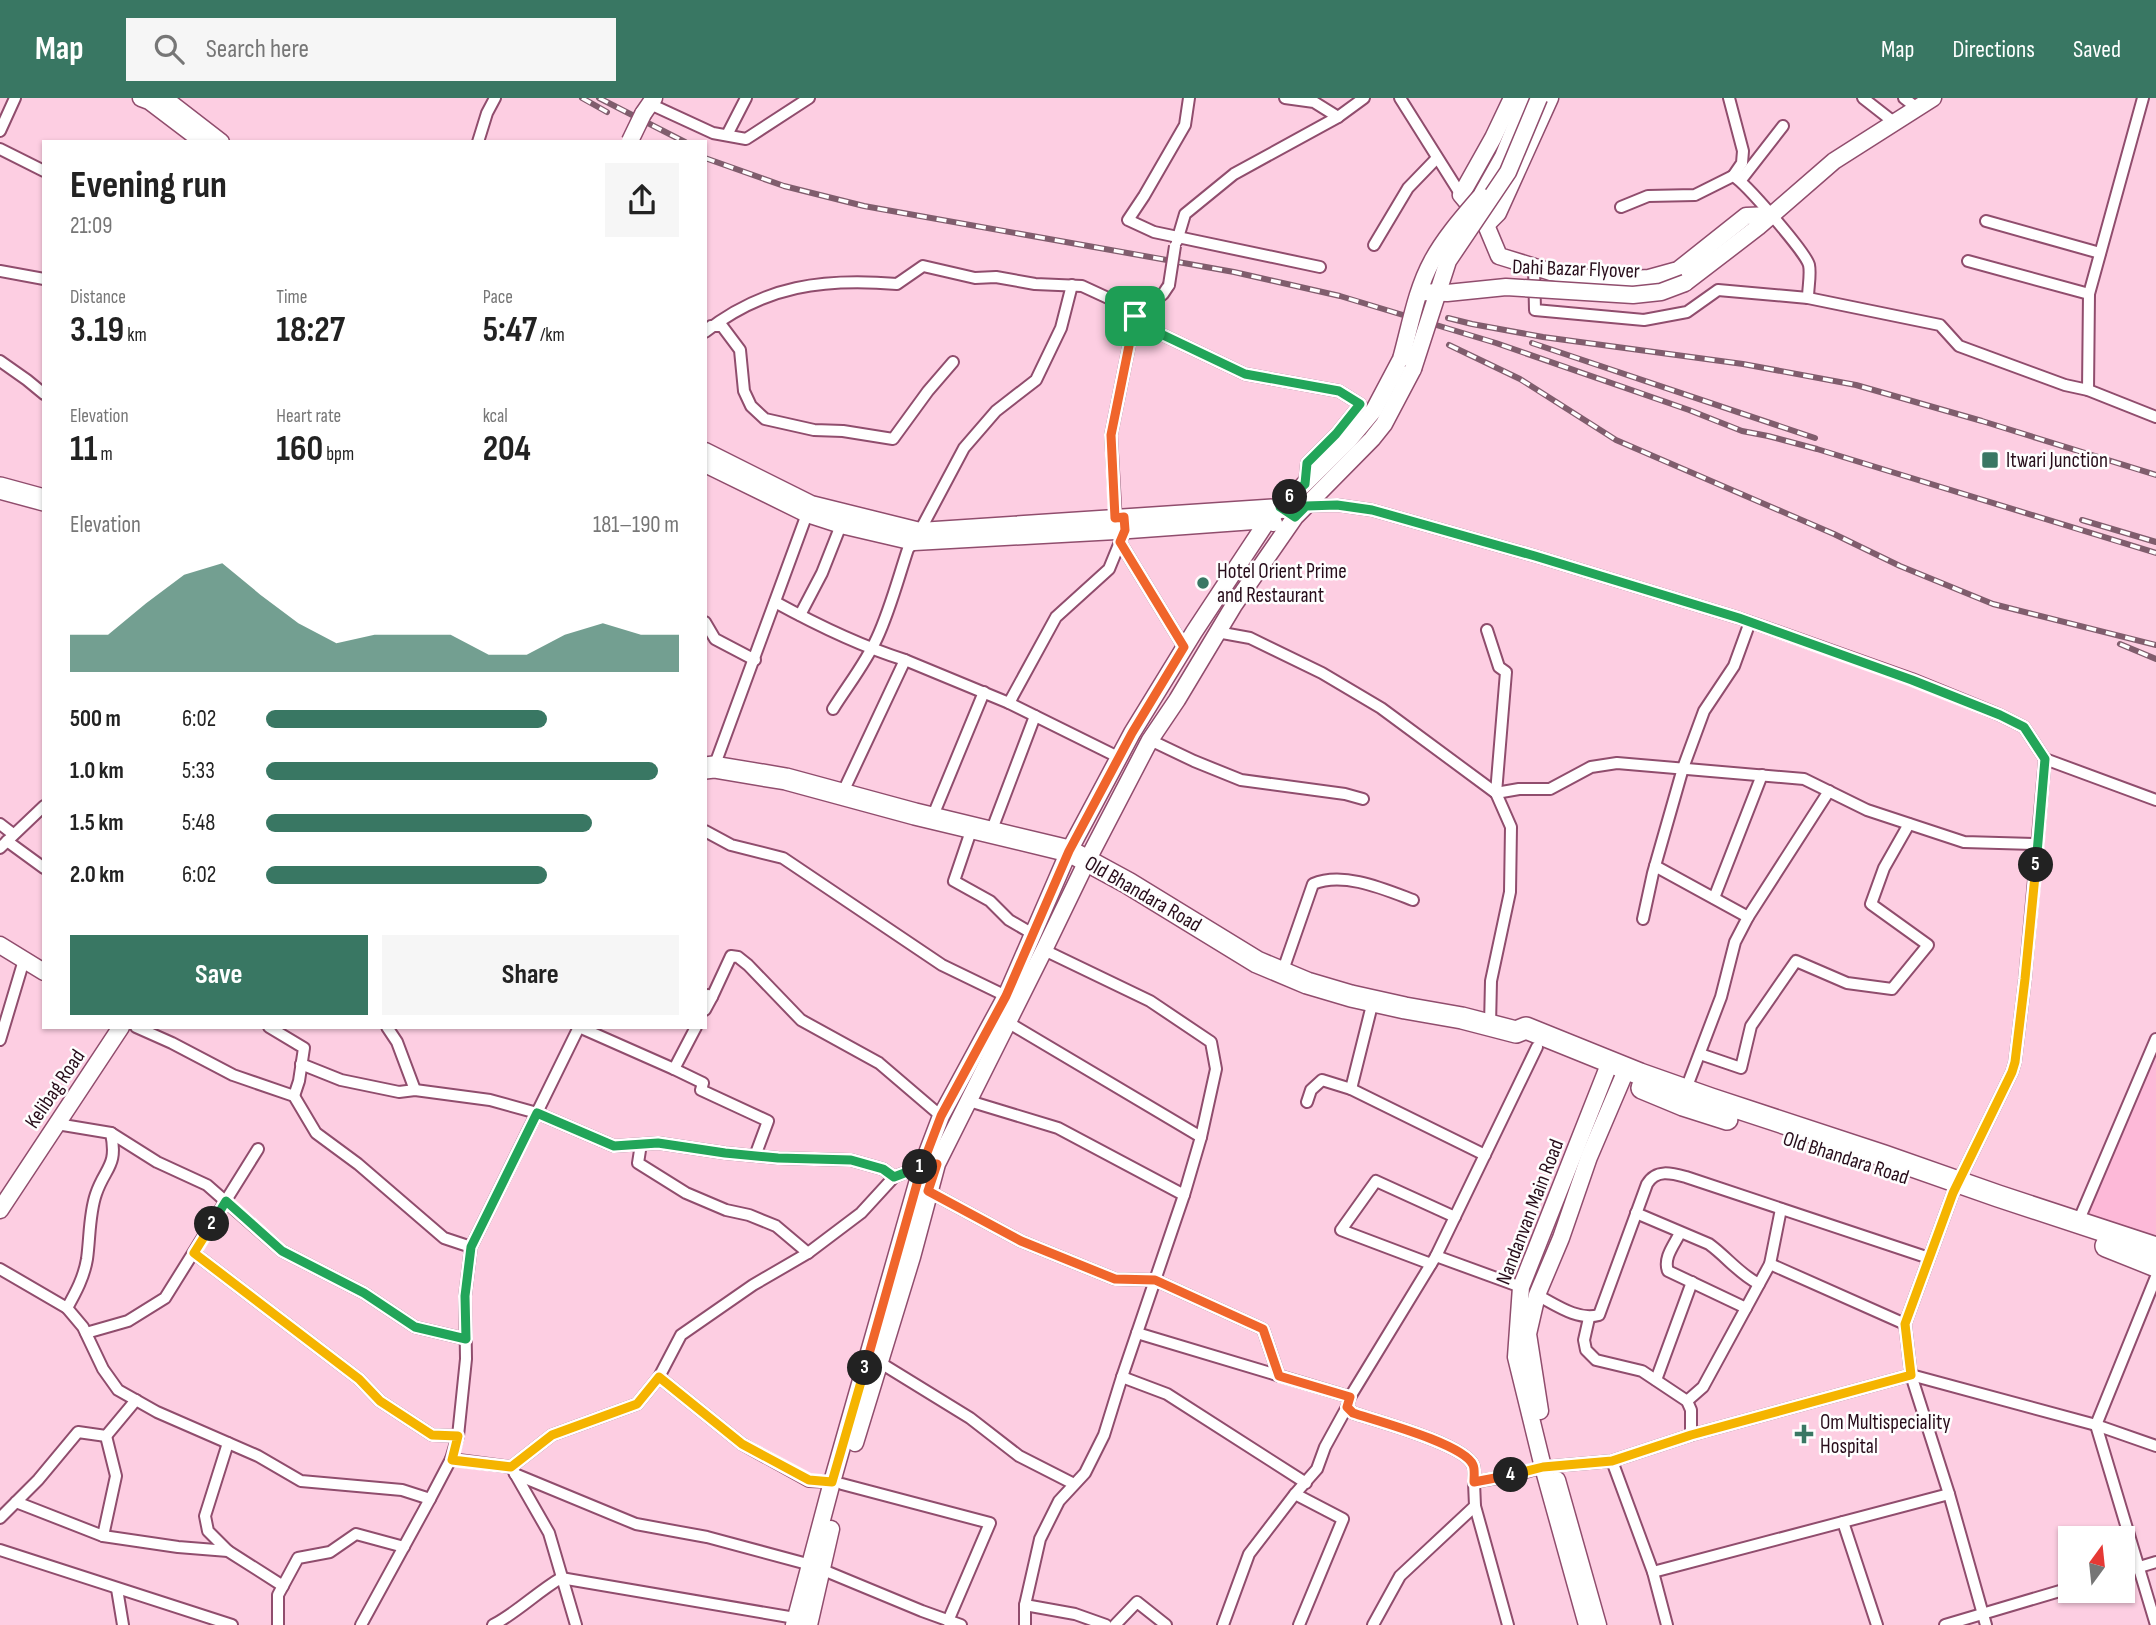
<!DOCTYPE html>
<meta charset="utf-8">
<style>
:root{--surface:#fff;--page:#f6f6f6;--text:#222;--muted:#767676;--accent:#397763}
body{margin:0;font-family:"Sofia Sans Condensed",sans-serif;background:var(--page);color:var(--text);height:100vh;display:flex;flex-direction:column;font-size:26px;white-space:nowrap}
*{box-sizing:border-box;margin:0}
p{font-size:23px;color:var(--muted)}
.icon{flex:none;width:38px;height:38px;fill:none;stroke:currentColor;stroke-width:2;stroke-linecap:round;stroke-linejoin:round}
.map{position:relative;flex:1;overflow:hidden}
.side{position:absolute;left:42px;top:42px;width:665px;height:889px;display:flex;flex-direction:column;background:var(--surface);border-radius:0px;box-shadow:0 2px 5px #0004}
.side>*{flex:none}
.needle{width:46px;rotate:15deg}
.buttons{position:absolute;left:2058px;top:1428px;display:grid;gap:14px}
.buttons a{display:grid;place-items:center;width:77px;height:77px;border-radius:0px;background:var(--surface);box-shadow:0 2px 5px #0004;font-size:35px}
.pin{position:absolute;display:grid;place-items:center;width:60px;height:60px;color:#fff;margin:-30px;border-radius:14px;box-shadow:0 4px 10px #0006}
.km{position:absolute;width:35px;height:35px;margin:-18px;border-radius:50%;background:#222;color:#fff;font-size:19px;line-height:35px;text-align:center}
.round{display:grid;place-items:center;flex:none;width:74px;height:74px;border-radius:0px;background:var(--page)}
.head{display:flex;align-items:center;justify-content:space-between;height:119px;padding:0 28px}
h1{font-size:38px;font-weight:700;line-height:52px}
.figures{display:grid;grid-template-columns:repeat(3,1fr);gap:10px;height:119px;padding:7px 28px}
.figures div{display:grid;align-content:center}
.figures b{font-size:35px;font-weight:700}
.figures small{font-size:19px;font-weight:400}
.figures p{font-size:19px}
.chart{height:196px;padding:14px 28px}
.chart p{display:flex;justify-content:space-between}
.chart svg{width:100%;height:126px;margin-top:7px;fill:var(--accent);opacity:.7}
.primary-button{display:flex;gap:14px;margin-top:auto;padding:14px 28px}
.primary-button a{flex:1;height:80px;border-radius:0px;background:var(--accent);color:#fff;font-size:28px;font-weight:700;line-height:80px;text-align:center}
.primary-button a+a{background:var(--page);color:var(--text)}
ul{padding:0 28px;list-style:none;font-size:23px}
li{display:grid;grid-template-columns:112px 84px 1fr;align-items:center;height:52px}
li i{height:18px;border-radius:9px;background:var(--accent)}
header{display:flex;align-items:center;gap:42px;box-sizing:border-box;height:98px;padding:0 35px;background:var(--accent);color:#fff}
header strong{font-size:33px}
nav{display:flex;gap:38px;margin-inline-start:auto;font-size:24px}
.search{width:490px;height:63px;background:var(--page);display:flex;align-items:center;gap:18px;box-sizing:border-box;padding:0 24px;border-radius:0px;color:var(--muted);font-size:26px}
.map>svg:first-child{display:block}
.built{fill:#fdb9d8}
.lines{fill:none;stroke-linecap:round;stroke-linejoin:round}
.street-casing{stroke:#904d6d;stroke-width:14}
.secondary-casing{stroke:#904d6d;stroke-width:19}
.highway-casing{stroke:#904d6d;stroke-width:24}
.street{stroke:#fff;stroke-width:10}
.secondary{stroke:#fff;stroke-width:16}
.highway{stroke:#fff;stroke-width:21}
.rail-casing{stroke:#805d6d;stroke-width:6}
.rail{stroke:#fefefe;stroke-width:3.5;stroke-dasharray:10;stroke-linecap:butt}
.street-bridge-casing{stroke:#904d6d;stroke-width:14;stroke-linecap:butt}
.secondary-bridge-casing{stroke:#904d6d;stroke-width:19;stroke-linecap:butt}
.street-bridge{stroke:#fff;stroke-width:10}
.secondary-bridge{stroke:#fff;stroke-width:16}
.split-1-casing{stroke:#fff;stroke-width:14}
.split-2-casing{stroke:#fff;stroke-width:14}
.split-3-casing{stroke:#fff;stroke-width:14}
.split-4-casing{stroke:#fff;stroke-width:14}
.split-5-casing{stroke:#fff;stroke-width:14}
.split-6-casing{stroke:#fff;stroke-width:14}
.split-7-casing{stroke:#fff;stroke-width:14}
.split-1{stroke:#f0652b;stroke-width:9}
.split-2{stroke:#22a559;stroke-width:9}
.split-3{stroke:#f5b400;stroke-width:9}
.split-4{stroke:#f0652b;stroke-width:9}
.split-5{stroke:#f5b400;stroke-width:9}
.split-6{stroke:#22a559;stroke-width:9}
.split-7{stroke:#22a559;stroke-width:9}
.poi-dot{fill:#397763;stroke:#fefefe;stroke-width:2.5}
.labels{text-anchor:middle;dominant-baseline:central;stroke-width:5;stroke-linejoin:round;paint-order:stroke}
.street-label{font-size:21px;fill:#280d1b;stroke:#fefefe}
.poi-label{font-size:21px;fill:#280d1b;stroke:#fefefe;text-anchor:start}
</style>
<header>
<strong>Map</strong>
<div class="search"><svg class="icon" aria-label="search" viewBox="0 0 24 24"><circle cx="10" cy="10" r="6"/><path d="M15 15l6 6"/></svg>Search here</div>
<nav><a>Map</a><a>Directions</a><a>Saved</a></nav>
</header>
<div class="map">
<svg width="2156" height="1527" viewBox="0 0 2156 1527">
<rect width="100%" height="100%" fill="#fdcee2"/>
<!-- built -->
<path class="built" d="M2156 950V1141L2088 1116Z"/>
<g class="lines">
<defs>
<g id="street">
<path d="M1189 0 1185 27 1144 98 1128 122 1154 134 1320 169"/>
<path d="M1285 0 1314 4 1338 19"/>
<path d="M1400 0 1461 97"/>
<path d="M1729 0 1743 53 1742 65 1733 78"/>
<path d="M1863 0 1895 25"/>
<path d="M1904 0 1917 10"/>
<path d="M650 6 713 35 746 41 809 0"/>
<path d="M0 33 15 0"/>
<path d="M727 37 746 0"/>
<path d="M478 44 487 15 495 0"/>
<path d="M0 51 44 73"/>
<path d="M1741 82 1783 28"/>
<path d="M1621 109 1648 98 1695 97 1733 78C1745 84 1806 155 1809 167 1811 176 1808 190 1808 200"/>
<path d="M1986 123 2100 155"/>
<path d="M1177 143 1185 116 1234 76 1338 19 1364 0"/>
<path d="M1374 147 1408 90 1437 60"/>
<path d="M1968 163 2089 196"/>
<path d="M1534 169 1535 212 1644 222 1687 214 1718 192 1808 200 1940 227 1959 248 2065 287 2088 292 2156 319"/>
<path d="M0 173 44 181"/>
<path d="M711 228H722L740 252 744 293 751 308 765 321 814 332 843 333 893 341 928 293 953 264"/>
<path d="M705 234C765 187 824 180 897 186L923 168 975 180 996 179 1035 186 1082 188 1121 206 1135 218 1142 227 1245 276 1339 293 1360 306 1336 336 1307 365 1305 385"/>
<path d="M0 263 27 282 44 296"/>
<path d="M2088 292 2089 196 2143 0"/>
<path d="M1306 408 1337 407 1372 412 1535 458 1739 520 1912 581 2000 617 2024 629 2045 661"/>
<path d="M1116 425 1111 337 1135 218 1163 196 1169 187"/>
<path d="M1120 444 1184 549"/>
<path d="M775 504C817 527 860 548 905 562"/>
<path d="M800 517 822 475 841 427"/>
<path d="M705 524 715 541 755 562"/>
<path d="M1487 532 1499 569 1506 574 1496 695"/>
<path d="M1217 534 1250 540 1322 575 1381 610 1496 695"/>
<path d="M833 611C848 587 865 566 877 540 890 512 898 481 908 451L914 444 964 350 996 313 1036 282 1061 230 1072 187"/>
<path d="M1150 642 1194 663 1241 682 1345 696 1363 701"/>
<path d="M1118 659 1009 605 1056 519 1109 471 1125 432V429"/>
<path d="M714 669 807 416"/>
<path d="M842 696 905 562 1009 605"/>
<path d="M932 720 984 594"/>
<path d="M0 726 13 736"/>
<path d="M972 730 954 783 990 803 1009 822 1033 836"/>
<path d="M705 733 731 747 783 760 942 867 1006 898"/>
<path d="M991 734 1035 618"/>
<path d="M7 743 44 770"/>
<path d="M0 750 44 708"/>
<path d="M1655 768 1748 819 1735 844 1721 899 1686 991"/>
<path d="M1714 800 1762 677"/>
<path d="M1748 819 1829 693"/>
<path d="M1643 821 1653 775 1683 670 1704 613 1734 568 1750 524"/>
<path d="M1282 875 1313 786C1343 773 1384 791 1413 802"/>
<path d="M712 899 731 858 738 859 748 867 801 922 879 965 941 1018"/>
<path d="M705 912 712 899 708 897"/>
<path d="M1009 925 1201 1039"/>
<path d="M1490 927 1491 883 1510 794 1511 729 1496 695 1519 691H1550L1591 669 1617 665 1804 681 1867 712 1964 744 2037 746"/>
<path d="M136 929 172 945 233 977 294 998 316 1035 358 1066 444 1140 471 1149"/>
<path d="M269 929 304 950 299 983 294 998"/>
<path d="M387 929 397 944 415 992"/>
<path d="M579 929 471 1149 465 1198 466 1261 458 1338 451 1361 511 1369 552 1337 637 1306 659 1279 681 1237 753 1187 808 1155 861 1115 894 1079 922 1068"/>
<path d="M579 929 674 971"/>
<path d="M696 929 674 971 703 985 701 992 768 1023 755 1058"/>
<path d="M0 942 24 862"/>
<path d="M1700 956 1741 970 1751 928 1796 863 1847 885 1892 891 1928 847 1871 806 1884 770 1909 726"/>
<path d="M301 966 341 982 399 994 415 992 490 1002 537 1015 614 1048 658 1045 725 1055 778 1060 851 1062 883 1071 894 1079"/>
<path d="M1351 991 1485 1057"/>
<path d="M969 1003 1058 1030 1184 1097"/>
<path d="M1307 1004 1311 992 1322 982 1351 991 1373 903"/>
<path d="M57 1026 111 1035C118 1069 105 1069 96 1096 89 1116 90 1140 87 1161 84 1179 76 1194 67 1210L83 1229 103 1271 118 1292 157 1314 258 1358 301 1383 402 1392 430 1401 451 1361"/>
<path d="M111 1035 157 1064 207 1087 282 1153 364 1195 415 1229 466 1241"/>
<path d="M641 1046 638 1065 686 1095 726 1112 749 1117 776 1128 808 1155"/>
<path d="M928 1093 1021 1143 1115 1181 1155 1182 1263 1231 1279 1278"/>
<path d="M1636 1115 1709 1146C1727 1159 1739 1176 1759 1186"/>
<path d="M2078 1124 2156 941"/>
<path d="M1680 1135C1674 1147 1663 1160 1668 1173L1746 1210"/>
<path d="M194 1155 359 1281 380 1303 432 1337 458 1338"/>
<path d="M1436 1158 1350 1299 1347 1309 1353 1315C1377 1323 1464 1346 1473 1367 1475 1371 1474 1379 1474 1384L1519 1376 1543 1369 1612 1363 1691 1337 1911 1277 2096 1327 2156 1348"/>
<path d="M1431 1166 1341 1132 1376 1083 1455 1119"/>
<path d="M1770 1166 1905 1226"/>
<path d="M0 1171 67 1210"/>
<path d="M1521 1189 1436 1158 1537 949"/>
<path d="M1537 1197C1556 1207 1578 1223 1599 1217L1647 1086C1656 1071 1671 1075 1686 1079L1929 1160"/>
<path d="M1589 1220 1584 1242 1586 1252 1596 1262 1642 1273 1687 1303 1691 1312V1337"/>
<path d="M86 1235 128 1223 165 1200 258 1051"/>
<path d="M1137 1235 1350 1299"/>
<path d="M879 1264 970 1320 1019 1358 1074 1386"/>
<path d="M659 1279 742 1346 809 1383 832 1384"/>
<path d="M1122 1279 1167 1296 1306 1385"/>
<path d="M1656 1282 1692 1184"/>
<path d="M1687 1303 1703 1289 1770 1166 1781 1111"/>
<path d="M228 1345 205 1418 208 1433 228 1453"/>
<path d="M1612 1363 1653 1474 1667 1527"/>
<path d="M514 1374 549 1435 576 1527"/>
<path d="M515 1376 636 1426 707 1439 811 1467 922 1513 961 1527"/>
<path d="M842 1386 990 1425 948 1523"/>
<path d="M1295 1396 1343 1421 1299 1527"/>
<path d="M16 1404 103 1438 178 1449 228 1453 283 1488"/>
<path d="M1475 1408 1508 1527"/>
<path d="M0 1420 38 1382 78 1334 106 1338 136 1302"/>
<path d="M1843 1424 1877 1527"/>
<path d="M103 1438 116 1378 106 1338"/>
<path d="M0 1452 232 1527"/>
<path d="M1653 1474 1949 1396"/>
<path d="M2123 1474 2156 1464"/>
<path d="M117 1491 123 1527"/>
<path d="M1025 1507 1075 1516 1106 1527"/>
<path d="M278 1527V1497L298 1460 330 1454 356 1436 404 1449"/>
<path d="M361 1527 430 1401"/>
<path d="M493 1527C518 1514 537 1494 561 1480L795 1520"/>
<path d="M1025 1527V1507L1040 1441 1059 1403 1085 1375 1104 1337 1122 1279 1184 1097 1201 1039 1216 971 1211 944 1150 903 1044 852"/>
<path d="M1115 1527 1137 1504 1166 1527"/>
<path d="M1223 1527 1249 1456 1295 1396 1317 1371 1325 1349 1347 1309"/>
<path d="M1373 1527 1400 1478 1475 1408 1474 1384"/>
<path d="M1945 1527 2070 1490"/>
<path d="M1986 1527 1949 1396 1911 1277 1905 1226 1953 1095 2012 974 2015 964 2025 881 2045 661 2156 702"/>
<path d="M2156 1527 2096 1327 2156 1179"/>
</g>
<g id="secondary">
<path d="M141 0 149 3 203 44"/>
<path d="M164 0 221 44"/>
<path d="M1512 0 1493 40 1461 97 1486 127 1499 158 1551 174 1580 179 1615 182 1649 180 1678 172 1746 118 1772 117"/>
<path d="M643 16 654 0"/>
<path d="M1481 98 1503 59 1527 0"/>
<path d="M1486 127 1498 115 1550 0"/>
<path d="M1685 185 1758 129 1834 63 1933 0"/>
<path d="M705 353 811 406 920 433 1280 409 1284 412"/>
<path d="M705 366 807 416 841 427 914 444 1116 433 1268 422 1274 425"/>
<path d="M0 847 44 874"/>
<path d="M0 1112 121 929"/>
<path d="M1540 1313 1528 1236 1537 1197 1561 1140 1589 1059 1627 970"/>
<path d="M855 1345 912 1159 937 1066 1044 852 1087 763 1150 642 1177 602 1234 507 1295 419 1372 341 1384 326 1413 271"/>
<path d="M1557 1382 1598 1527"/>
<path d="M794 1527 832 1384 922 1068 941 1018 1006 898 1069 753 1132 635 1194 534 1268 422 1348 343 1374 312 1401 261"/>
<path d="M809 1527 831 1431"/>
<path d="M1587 1527 1543 1369 1516 1259 1521 1189 1610 964"/>
</g>
<g id="highway">
<path d="M0 390 44 402"/>
<path d="M705 670 714 669 786 681 915 716 1069 753 1128 785 1257 864 1307 885 1351 898 1405 910 1462 920 1516 934 1526 930 1640 976 1711 1001 1884 1058 1998 1098 2156 1150"/>
<path d="M1642 990 1683 1007 1727 1021"/>
<path d="M2106 1148 2156 1168"/>
</g>
</defs>
<!-- street casing -->
<use href="#street" class="street-casing"/>
<!-- secondary casing -->
<use href="#secondary" class="secondary-casing"/>
<!-- highway casing -->
<use href="#highway" class="highway-casing"/>
<!-- street -->
<use href="#street" class="street"/>
<!-- secondary -->
<use href="#secondary" class="secondary"/>
<!-- highway -->
<use href="#highway" class="highway"/>
<defs>
<g id="rail">
<path d="M582 0 607 14"/>
<path d="M599 0 685 44"/>
<path d="M705 60 784 88 864 108 1234 174 1340 198 1496 245 1689 312 1742 333 1768 338 1817 351 2156 455"/>
<path d="M1448 220 1472 226 1543 239 1743 266 1856 287 1982 323 2156 377"/>
<path d="M1532 245 1815 340"/>
<path d="M1449 247 1520 281 1616 342 1834 436 1900 468 1993 506 2156 547"/>
<path d="M2082 422 2156 444"/>
<path d="M2120 546 2156 561"/>
</g>
</defs>
<!-- rail casing -->
<use href="#rail" class="rail-casing"/>
<!-- rail -->
<use href="#rail" class="rail"/>
<defs>
<path id="street-bridge" d="M1169 187 1175 148"/>
<g id="secondary-bridge">
<path d="M630 43 643 16"/>
<path d="M1421 194 1447 195 1506 189 1633 197 1661 194 1685 185"/>
<path d="M1401 261C1410 229 1416 192 1432 163 1445 139 1463 119 1481 98"/>
<path d="M1413 271 1448 163 1508 74 1539 0"/>
</g>
</defs>
<!-- street-bridge casing -->
<use href="#street-bridge" class="street-bridge-casing"/>
<!-- secondary-bridge casing -->
<use href="#secondary-bridge" class="secondary-bridge-casing"/>
<!-- street-bridge -->
<use href="#street-bridge" class="street-bridge"/>
<!-- secondary-bridge -->
<use href="#secondary-bridge" class="secondary-bridge"/>
</g>
<g class="lines">
<defs>
<path id="split-1" d="M920 1069 922 1068 941 1018 1006 898 1069 753 1132 635 1184 549 1120 444 1125 432 1124 419 1115 420 1111 337 1135 218"/>
<path id="split-2" d="M212 1126 226 1103 282 1153 364 1195 415 1229 466 1241 465 1198 471 1149 537 1015 614 1048 658 1045 725 1055 778 1060 851 1062 883 1071 894 1079 920 1069"/>
<path id="split-3" d="M212 1126 194 1155 359 1281 380 1303 432 1337 458 1338 452 1362 511 1369 552 1337 637 1306 659 1279 742 1346 809 1382 832 1384 865 1270"/>
<path id="split-4" d="M865 1270 922 1068 937 1066 928 1093 1021 1143 1115 1181 1155 1182 1263 1231 1279 1278 1350 1299 1347 1309 1353 1315C1377 1323 1464 1346 1473 1367 1475 1371 1474 1379 1474 1384L1511 1377"/>
<path id="split-5" d="M1511 1377 1543 1369 1612 1363 1691 1337 1911 1277 1905 1226 1953 1095 2012 974 2015 964 2025 881 2036 767"/>
<path id="split-6" d="M1290 399 1280 409 1295 419 1306 408 1337 407 1372 412 1535 458 1739 520 1912 582 2000 617 2024 629 2045 661 2036 767"/>
<path id="split-7" d="M1135 218 1142 227 1245 276 1339 293 1360 306 1336 336 1307 365 1305 386 1290 399"/>
</defs>
<!-- split-1 casing -->
<use href="#split-1" class="split-1-casing"/>
<!-- split-2 casing -->
<use href="#split-2" class="split-2-casing"/>
<!-- split-3 casing -->
<use href="#split-3" class="split-3-casing"/>
<!-- split-4 casing -->
<use href="#split-4" class="split-4-casing"/>
<!-- split-5 casing -->
<use href="#split-5" class="split-5-casing"/>
<!-- split-6 casing -->
<use href="#split-6" class="split-6-casing"/>
<!-- split-7 casing -->
<use href="#split-7" class="split-7-casing"/>
<!-- split-1 -->
<use href="#split-1" class="split-1"/>
<!-- split-2 -->
<use href="#split-2" class="split-2"/>
<!-- split-3 -->
<use href="#split-3" class="split-3"/>
<!-- split-4 -->
<use href="#split-4" class="split-4"/>
<!-- split-5 -->
<use href="#split-5" class="split-5"/>
<!-- split-6 -->
<use href="#split-6" class="split-6"/>
<!-- split-7 -->
<use href="#split-7" class="split-7"/>
</g>
<!-- markers -->
<g class="poi-dot">
<rect x="1981" y="353" width="18" height="18" rx="3.5"/>
<circle cx="1203" cy="485" r="7"/>
<path d="M1800.5 1325.5h7v7h7v7h-7v7h-7v-7h-7v-7h7z"/>
</g>
<g class="labels">
<!-- street labels -->
<g class="street-label">
<text transform="translate(1576 171) rotate(2)">Dahi Bazar Flyover</text>
<text transform="translate(1143 796) rotate(30)">Old Bhandara Road</text>
<text transform="translate(55 991) rotate(-56)">Kelibag Road</text>
<text transform="translate(1846 1060) rotate(18)">Old Bhandara Road</text>
<text transform="translate(1530 1114) rotate(-69)">Nandanvan Main Road</text>
</g>
<!-- poi labels -->
<g class="poi-label">
<text x="2006" y="362">Itwari Junction</text>
<text x="1217" y="473">Hotel Orient Prime<tspan x="1217" dy="24">and Restaurant</tspan></text>
<text x="1820" y="1324">Om Multispeciality<tspan x="1820" dy="24">Hospital</tspan></text>
</g>
</g>
</svg>
<div class="buttons">
<a><svg class="needle" viewBox="-14 -14 28 28"><path d="M0-13l5 13h-10z" fill="#e53935"/><path d="M0 13l5-13h-10z" fill="#767676"/></svg></a>
</div>
<div class="pin" style="left:1135px;top:218px;background:#1e9e55"><svg class="icon" aria-label="arrive" viewBox="0 0 24 24"><path d="M6 21V4h12l-3 4 3 4H6"/></svg></div>
<b class="km" style="left:920px;top:1069px">1</b>
<b class="km" style="left:212px;top:1126px">2</b>
<b class="km" style="left:865px;top:1270px">3</b>
<b class="km" style="left:1511px;top:1377px">4</b>
<b class="km" style="left:2036px;top:767px">5</b>
<b class="km" style="left:1290px;top:399px">6</b>
<section class="side">
<div class="head"><div><h1>Evening run</h1><p>21:09</p></div><a class="round"><svg class="icon" aria-label="share" viewBox="0 0 24 24"><path d="M12 15V3M7 8l5-5 5 5M5 13v7h14v-7"/></svg></a></div>
<div class="figures">
<div><p>Distance</p><b>3.19<small> km</small></b></div>
<div><p>Time</p><b>18:27</b></div>
<div><p>Pace</p><b>5:47<small> /km</small></b></div>
</div>
<div class="figures">
<div><p>Elevation</p><b>11<small> m</small></b></div>
<div><p>Heart rate</p><b>160<small> bpm</small></b></div>
<div><p>kcal</p><b>204</b></div>
</div>
<div class="chart"><p><span>Elevation</span>181–190 m</p>
<svg viewBox="0 0 160 44" preserveAspectRatio="none"><path d="M0 44V31L10 31L20 20L30 10L40 6L50 17L60 27L70 34L80 31L90 31L100 31L110 38L120 38L130 31L140 27L150 31L160 31V44z"/></svg>
</div>
<ul>
<li><b>500 m</b>6:02<i style="width:68%"></i></li>
<li><b>1.0 km</b>5:33<i style="width:95%"></i></li>
<li><b>1.5 km</b>5:48<i style="width:79%"></i></li>
<li><b>2.0 km</b>6:02<i style="width:68%"></i></li>
</ul>
<div class="primary-button"><a>Save</a><a>Share</a></div>
</section>
</div>
